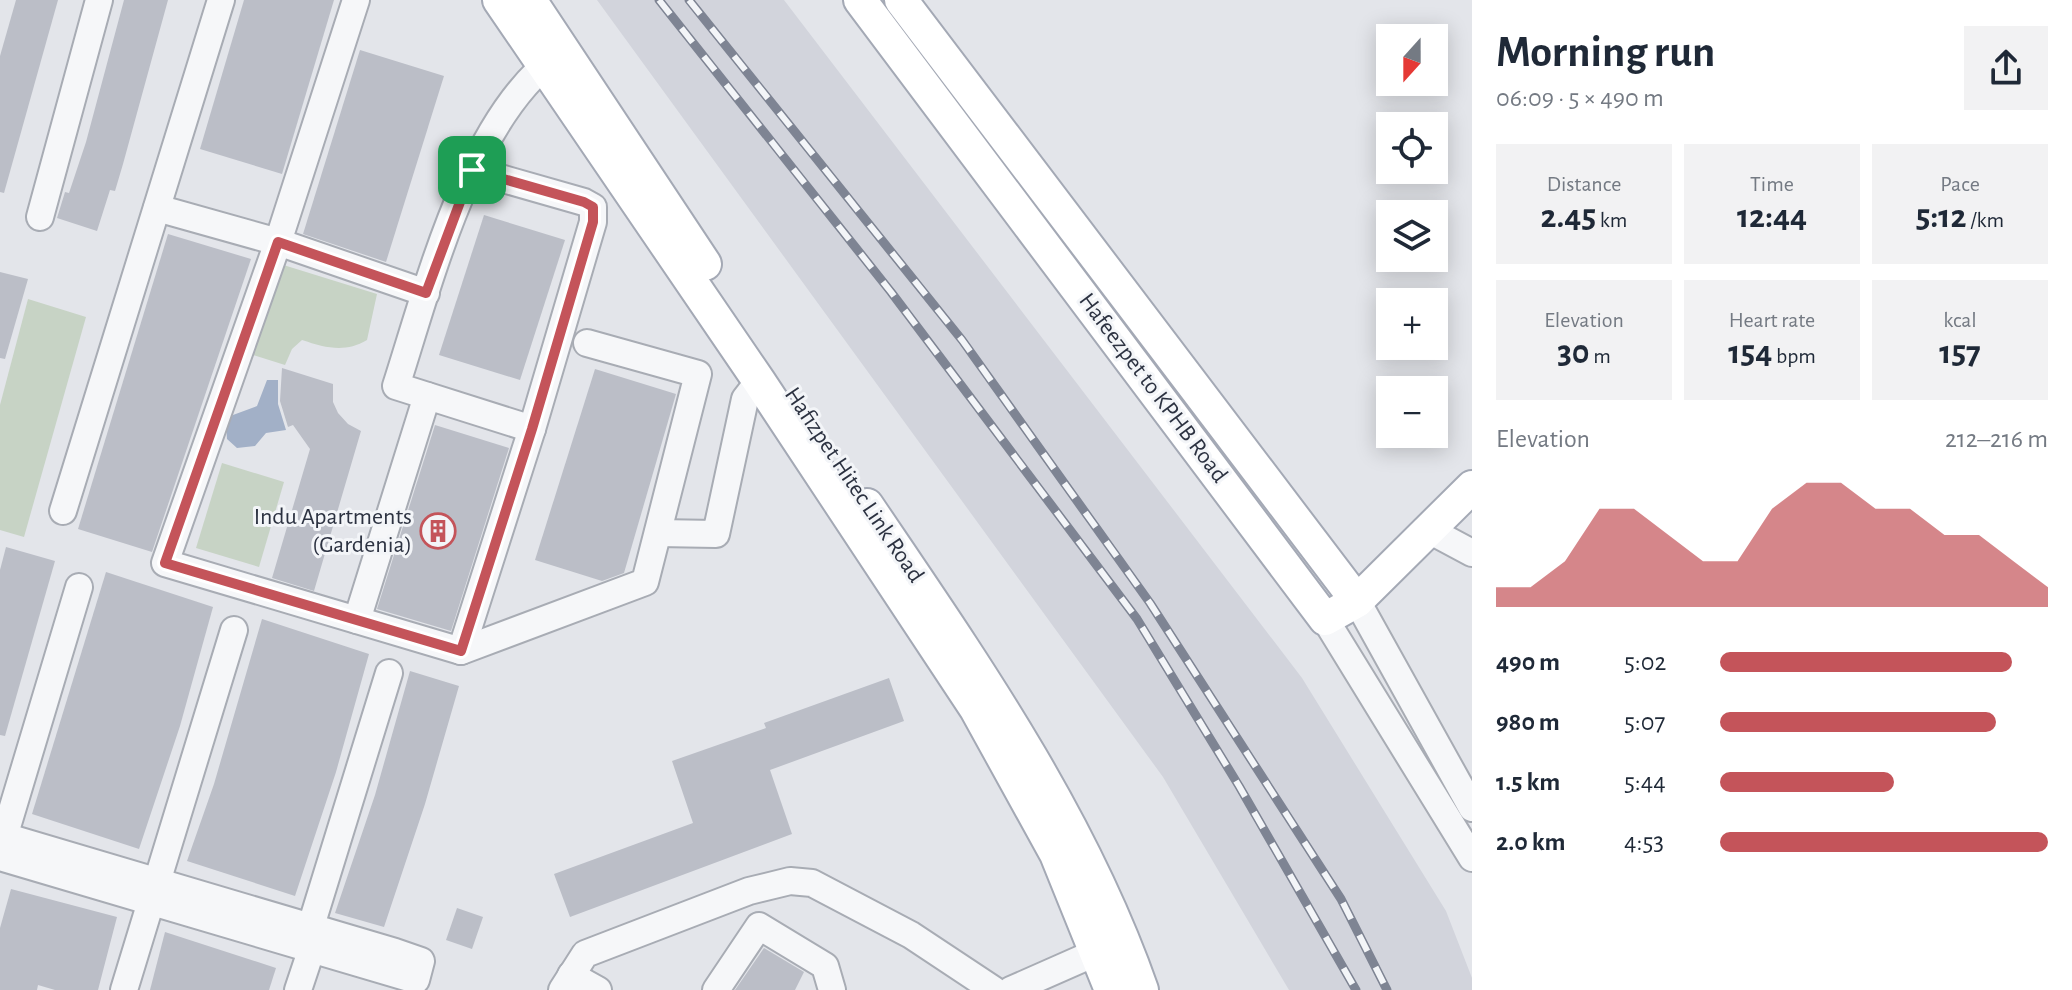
<!DOCTYPE html>
<meta charset="utf-8">
<style>
:root{--surface:#fff;--page:#f2f2f3;--text:#1f2937;--muted:#747a83;--accent:#c4545a}
body{margin:0;font-family:"Alegreya Sans",sans-serif;background:var(--page);color:var(--text);height:100vh;display:flex;flex-direction:column;font-size:30px;white-space:nowrap}
*{box-sizing:border-box;margin:0}
p{font-size:26px;color:var(--muted)}
.icon{flex:none;width:44px;height:44px;fill:none;stroke:currentColor;stroke-width:2;stroke-linecap:round;stroke-linejoin:round}
.map{position:relative;flex:1;overflow:hidden}
.details{display:flex;flex-direction:column;background:var(--surface);width:600px}
.details>*{flex:none}
.needle{width:52px;rotate:201deg}
.buttons{position:absolute;left:1376px;top:24px;display:grid;gap:16px}
.buttons a{display:grid;place-items:center;width:72px;height:72px;border-radius:0px;background:var(--surface);box-shadow:0 4px 20px #0003;font-size:40px}
.pin{position:absolute;display:grid;place-items:center;width:68px;height:68px;color:#fff;margin:-34px;border-radius:16px;box-shadow:0 4px 12px #0006}
.round{display:grid;place-items:center;flex:none;width:84px;height:84px;border-radius:0px;background:var(--page)}
.summary{display:flex;align-items:center;justify-content:space-between;height:136px;padding:0 24px}
h1{font-size:44px;font-weight:600;line-height:60px}
.figures{display:grid;grid-template-columns:repeat(3,1fr);gap:12px;height:136px;padding:8px 24px}
.figures div{display:grid;align-content:center;border-radius:0px;background:var(--page);text-align:center}
.figures b{font-size:34px;font-weight:600}
.figures small{font-size:22px;font-weight:400}
.figures p{font-size:22px}
.chart{height:224px;padding:16px 24px}
.chart p{display:flex;justify-content:space-between}
.chart svg{width:100%;height:144px;margin-top:8px;fill:var(--accent);opacity:.7}
ul{padding:0 24px;list-style:none;font-size:26px}
li{display:grid;grid-template-columns:128px 96px 1fr;align-items:center;height:60px}
li i{height:20px;border-radius:10px;background:var(--accent)}
main{display:flex;flex:1;min-height:0}
.map>svg:first-child{display:block}
.built{fill:#d2d4dc}
.green{fill:#c7d3c5}
.water{fill:#a2b0c7}
.building{fill:#bbbec7}
.lines{fill:none;stroke-linecap:round;stroke-linejoin:round}
.minor-casing{stroke:#a8acb4;stroke-width:30}
.major-casing{stroke:#a4a9b5;stroke-width:36}
.minor{stroke:#f6f7f9;stroke-width:26}
.major{stroke:#fff;stroke-width:32}
.rail-casing{stroke:#7e8493;stroke-width:9}
.rail{stroke:#f3f5f8;stroke-width:6;stroke-dasharray:18;stroke-linecap:butt}
.route-casing{stroke:#fff;stroke-width:16}
.route{stroke:#c4545a;stroke-width:10}
.labels{text-anchor:middle;dominant-baseline:central;stroke-width:6;stroke-linejoin:round;paint-order:stroke}
.street-label{font-size:24px;fill:#2c3241;stroke:#f3f5f8}
.poi-label{font-size:24px;fill:#2c3241;stroke:#f3f5f8;text-anchor:end}
</style>
<main>
<div class="map">
<svg width="1472" height="990" viewBox="0 0 1472 990">
<rect width="100%" height="100%" fill="#e3e5ea"/>
<!-- built -->
<path class="built" d="M597 0H784L1302 678 1446 911 1472 978V990H1289L1163 777Z"/>
<!-- green -->
<g class="green">
<path d="M277 263 377 294 367 340C345 353 326 348 302 340L292 349 285 365 253 355Z"/>
<path d="M28 299 86 317 24 537 0 530V405Z"/>
<path d="M222 463 284 482 259 567 196 548Z"/>
</g>
<!-- water -->
<path class="water" d="M267 380H278V404L286 430 266 433 255 446 237 448 227 439 226 425 233 415 257 406Z"/>
<!-- building -->
<g class="building">
<path d="M16 0H58L4 193 0 192V56Z"/>
<path d="M124 0H168L123 164 115 191 110 190 97 231 57 218 65 192 69 193 86 142Z"/>
<path d="M244 0H334L282 174 200 149Z"/>
<path d="M360 50 444 76 386 262 303 234Z"/>
<path d="M484 215 565 240 520 380 439 355Z"/>
<path d="M168 234 251 259 152 552 78 529Z"/>
<path d="M0 272 28 279 5 359 0 358Z"/>
<path d="M282 368 333 384V402L338 413 348 424 361 431 314 591 272 578 310 449 293 425 288 427 280 401Z"/>
<path d="M595 369 676 394 624 573 602 581 535 560Z"/>
<path d="M435 425 509 448 451 631 377 609Z"/>
<path d="M6 547 55 561 5 736 0 735V570Z"/>
<path d="M106 572 213 607 180 726 139 849 32 814Z"/>
<path d="M262 619 369 654 336 772 295 896 187 861 214 784Z"/>
<path d="M410 671 459 686 425 804 384 927 335 913 375 795Z"/>
<path d="M889 678 904 721 770 770 792 834 570 917 554 874 693 823 672 761 766 728 764 723Z"/>
<path d="M11 889 117 917 98 990H55L38 985 37 990H0V928Z"/>
<path d="M457 908 483 917 472 949 446 940Z"/>
<path d="M165 932 276 968 269 990H150Z"/>
<path d="M764 948 804 972 795 990H735Z"/>
</g>
<g class="lines">
<defs>
<g id="minor">
<path d="M356 0 278 242 165 563 461 651 645 582 698 374 587 343"/>
<path d="M157 208 278 242 426 293"/>
<path d="M40 217 99 0"/>
<path d="M532 429 396 386C428 287 470 117 557 56"/>
<path d="M63 511 221 0"/>
<path d="M1429 530 1472 553"/>
<path d="M658 533 716 534 745 399 759 381"/>
<path d="M1357 601 1472 808"/>
<path d="M1325 619 1472 858"/>
<path d="M357 620 427 396"/>
<path d="M461 651 532 429 593 222V207L584 202 472 170"/>
<path d="M0 835 395 952 421 961 416 980 0 857"/>
<path d="M4 837 79 587"/>
<path d="M311 926 389 673"/>
<path d="M571 975 598 990"/>
<path d="M124 990 234 630"/>
<path d="M298 990 312 948"/>
<path d="M562 990 585 954 749 891 790 881 812 883 911 935 994 990"/>
<path d="M716 990 759 926 825 966 832 990"/>
<path d="M1011 990 1113 945"/>
</g>
<g id="major">
<path d="M499 0 759 381 976 709 1056 854 1111 990"/>
<path d="M530 0 705 264"/>
<path d="M860 0 1325 619 1357 601 1472 487"/>
<path d="M901 0 1357 601"/>
<path d="M867 505C971 659 1080 813 1142 990"/>
</g>
</defs>
<!-- minor casing -->
<use href="#minor" class="minor-casing"/>
<!-- major casing -->
<use href="#major" class="major-casing"/>
<!-- minor -->
<use href="#minor" class="minor"/>
<!-- major -->
<use href="#major" class="major"/>
<defs>
<g id="rail">
<path d="M659 0 891 292 1137 619 1239 786 1356 990"/>
<path d="M689 0 962 340 1150 603 1341 899 1387 990"/>
</g>
</defs>
<!-- rail casing -->
<use href="#rail" class="rail-casing"/>
<!-- rail -->
<use href="#rail" class="rail"/>
</g>
<g class="lines">
<defs>
<path id="route" d="M472 170 584 202 593 207V222L532 429 461 651 165 563 278 242 426 293Z"/>
</defs>
<!-- route casing -->
<use href="#route" class="route-casing"/>
<!-- route -->
<use href="#route" class="route"/>
</g>
<!-- icons -->
<defs>
<symbol id="building-ring" viewBox="-11 -11 22 22"><circle r="9.5" fill="#f3f5f8" stroke="#c4545a" stroke-width="1.5"/><path d="M-4-6H4V6H1V3H-1V6H-4ZM-2.5-4.3h1.7v1.8h-1.7ZM.8-4.3h1.7v1.8H.8ZM-2.5-1h1.7V.8h-1.7ZM.8-1h1.7V.8H.8Z" fill="#c4545a"/></symbol>
</defs>
<g fill-rule="evenodd">
<use href="#building-ring" x="418" y="511" width="40" height="40"/>
</g>
<g class="labels">
<!-- street labels -->
<g class="street-label">
<text transform="translate(1153 388) rotate(53)">Hafeezpet to KPHB Road</text>
<text transform="translate(854 485) rotate(56)">Hafizpet Hitec Link Road</text>
</g>
<!-- poi labels -->
<g class="poi-label">
<text x="412" y="517">Indu Apartments<tspan x="412" dy="28">(Gardenia)</tspan></text>
</g>
</g>
</svg>
<div class="buttons">
<a><svg class="needle" viewBox="-14 -14 28 28"><path d="M0-13l5 13h-10z" fill="#e53935"/><path d="M0 13l5-13h-10z" fill="#747a83"/></svg></a>
<a><svg class="icon" aria-label="locate" viewBox="0 0 24 24"><circle cx="12" cy="12" r="6"/><path d="M12 2v4M12 18v4M2 12h4M18 12h4"/></svg></a>
<a><svg class="icon" aria-label="layers" viewBox="0 0 24 24"><path d="M12 4l9 5-9 5-9-5zM3 14l9 5 9-5"/></svg></a>
<a>+</a>
<a>−</a>
</div>
<div class="pin" style="left:472px;top:170px;background:#1e9e55"><svg class="icon" aria-label="arrive" viewBox="0 0 24 24"><path d="M6 21V4h12l-3 4 3 4H6"/></svg></div>
</div>
<section class="details">
<div class="summary"><div><h1>Morning run</h1><p>06:09 · 5 × 490 m</p></div><a class="round"><svg class="icon" aria-label="share" viewBox="0 0 24 24"><path d="M12 15V3M7 8l5-5 5 5M5 13v7h14v-7"/></svg></a></div>
<div class="figures">
<div><p>Distance</p><b>2.45<small> km</small></b></div>
<div><p>Time</p><b>12:44</b></div>
<div><p>Pace</p><b>5:12<small> /km</small></b></div>
</div>
<div class="figures">
<div><p>Elevation</p><b>30<small> m</small></b></div>
<div><p>Heart rate</p><b>154<small> bpm</small></b></div>
<div><p>kcal</p><b>157</b></div>
</div>
<div class="chart"><p><span>Elevation</span>212–216 m</p>
<svg viewBox="0 0 160 44" preserveAspectRatio="none"><path d="M0 44V38L10 38L20 30L30 14L40 14L50 22L60 30L70 30L80 14L90 6L100 6L110 14L120 14L130 22L140 22L150 30L160 38V44z"/></svg>
</div>
<ul>
<li><b>490 m</b>5:02<i style="width:89%"></i></li>
<li><b>980 m</b>5:07<i style="width:84%"></i></li>
<li><b>1.5 km</b>5:44<i style="width:53%"></i></li>
<li><b>2.0 km</b>4:53<i style="width:100%"></i></li>
</ul>
</section>
</main>
